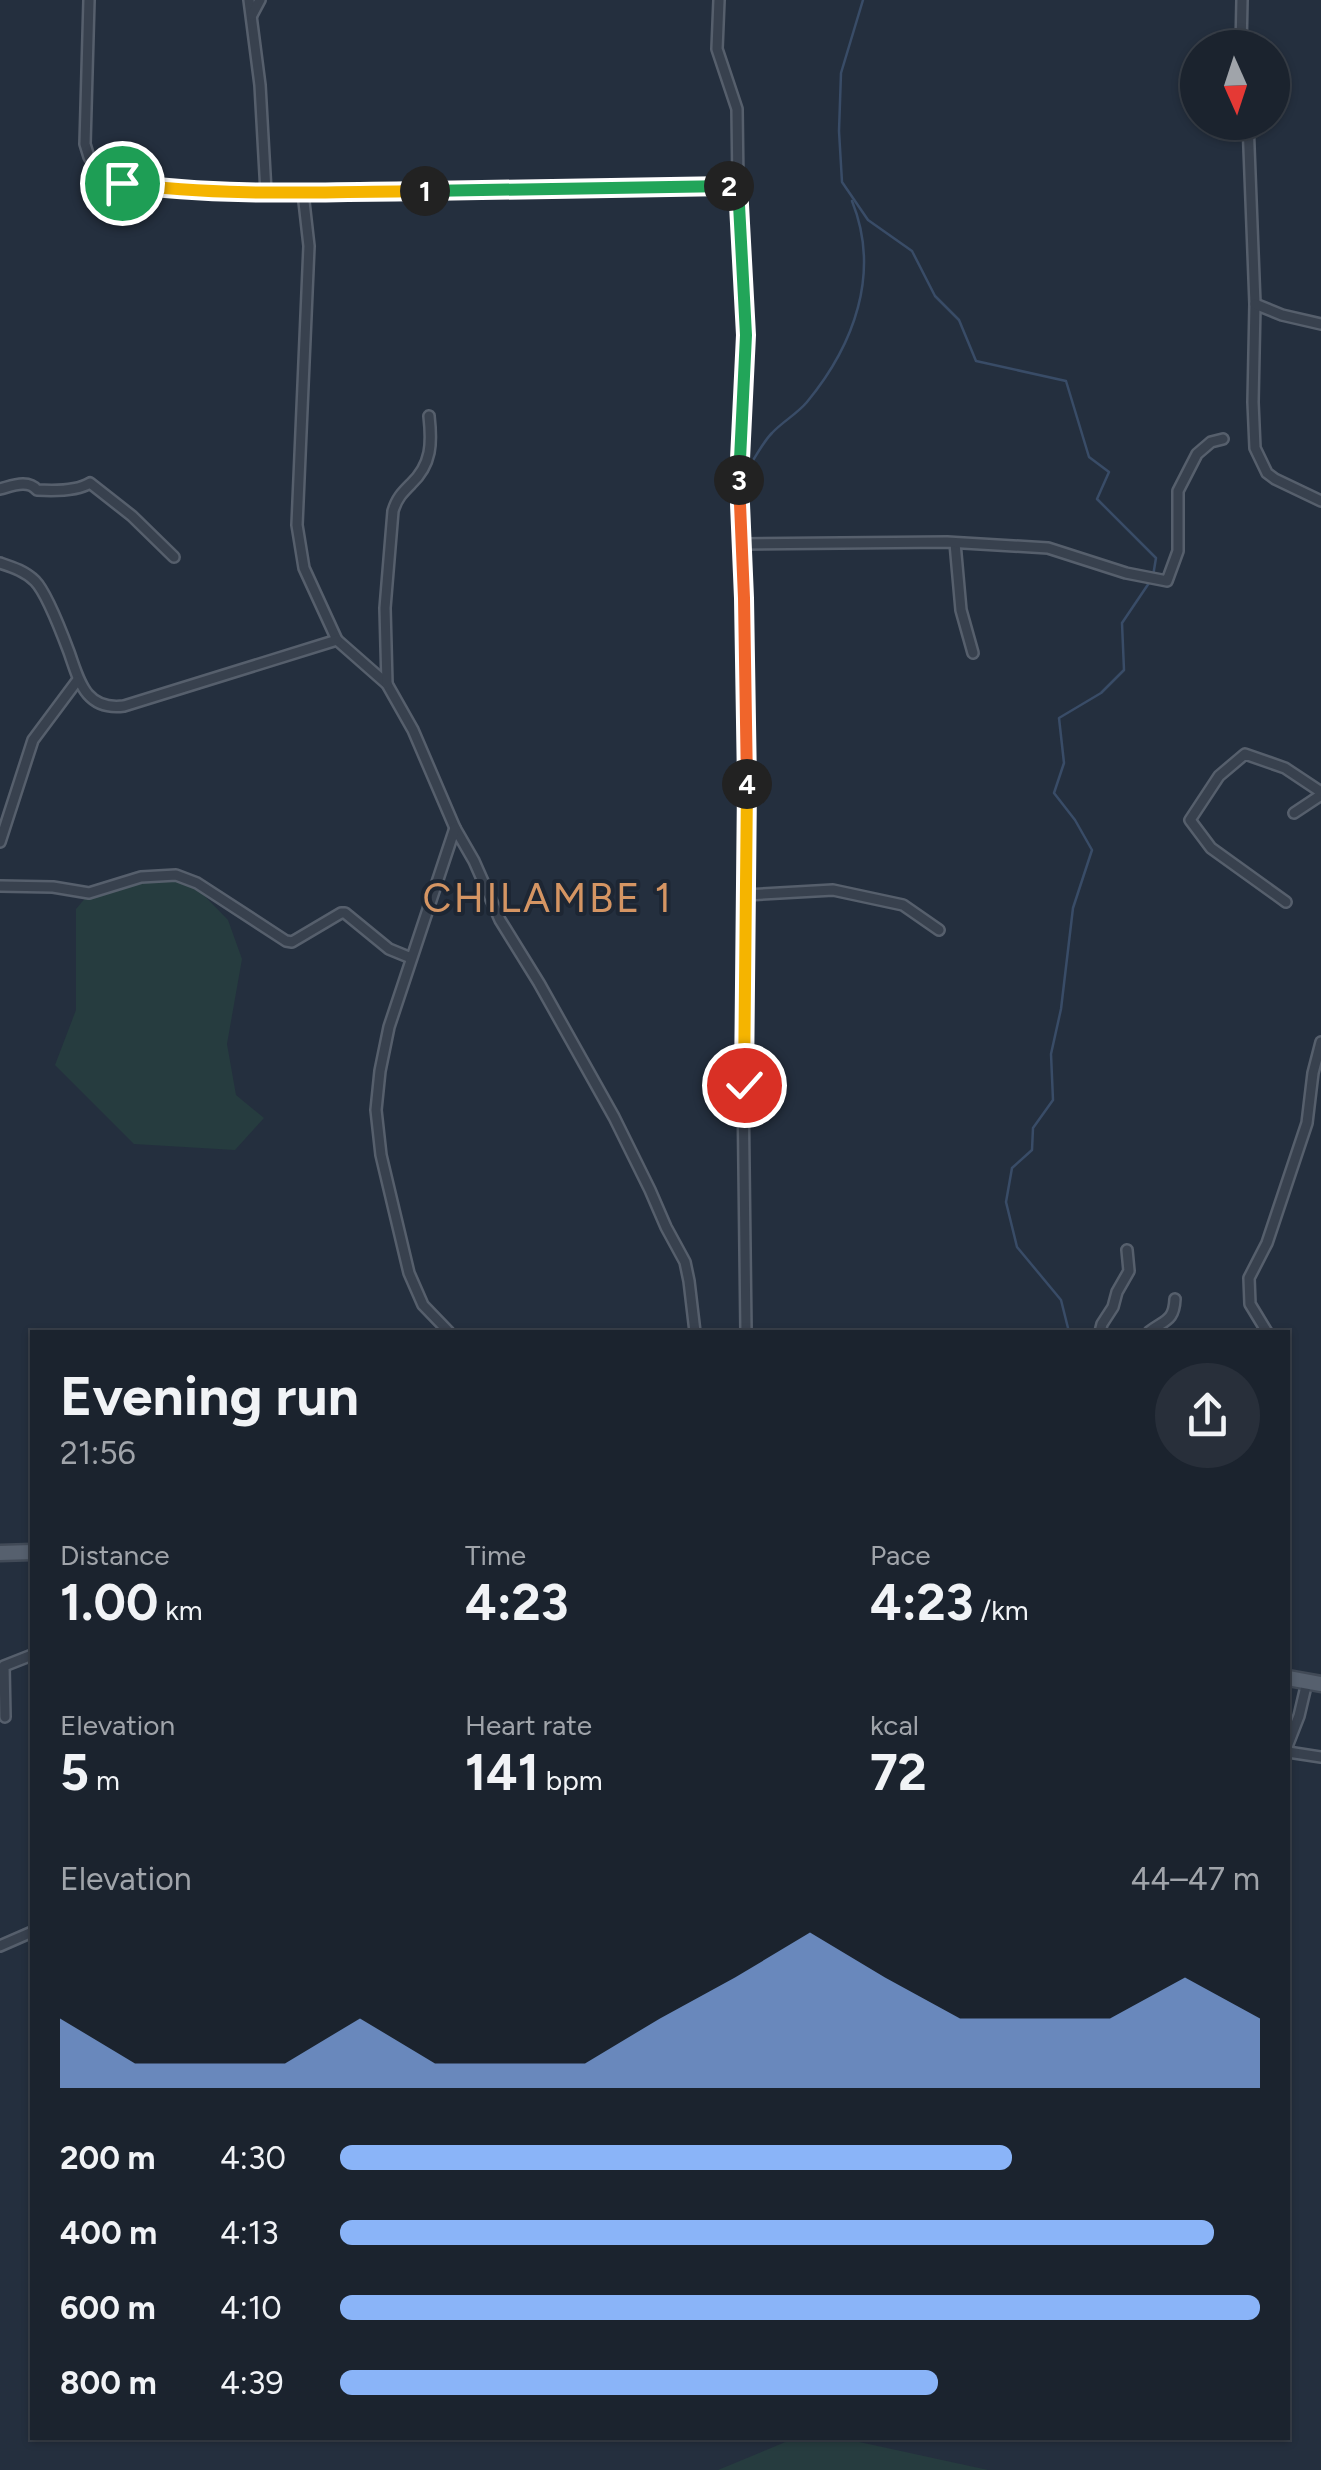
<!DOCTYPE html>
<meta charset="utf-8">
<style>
:root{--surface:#1b232e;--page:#282f3a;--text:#f1f3f6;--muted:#a0a4aa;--line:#39404a;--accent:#8ab4f8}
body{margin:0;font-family:Figtree,sans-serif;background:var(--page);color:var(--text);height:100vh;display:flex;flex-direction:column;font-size:38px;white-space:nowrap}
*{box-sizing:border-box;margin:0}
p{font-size:32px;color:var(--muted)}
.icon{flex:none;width:55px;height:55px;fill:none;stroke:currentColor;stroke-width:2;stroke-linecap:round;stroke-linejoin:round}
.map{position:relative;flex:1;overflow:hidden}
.drawer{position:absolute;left:30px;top:1330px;width:1260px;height:1110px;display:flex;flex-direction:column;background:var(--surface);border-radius:0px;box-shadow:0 2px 8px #0004,0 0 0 2px var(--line)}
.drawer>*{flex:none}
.needle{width:65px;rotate:177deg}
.fabs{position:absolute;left:1180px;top:30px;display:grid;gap:20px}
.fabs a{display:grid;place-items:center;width:110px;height:110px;border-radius:50%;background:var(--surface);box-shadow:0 2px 8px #0004,0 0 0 2px var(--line);font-size:50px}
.pin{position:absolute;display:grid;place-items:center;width:85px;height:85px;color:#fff;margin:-42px;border:5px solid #fff;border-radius:50%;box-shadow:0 2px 10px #0007}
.km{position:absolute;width:50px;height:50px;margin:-25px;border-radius:50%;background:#222;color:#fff;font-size:28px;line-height:50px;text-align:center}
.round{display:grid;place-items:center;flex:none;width:105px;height:105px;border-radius:52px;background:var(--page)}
.overview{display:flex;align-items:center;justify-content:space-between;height:170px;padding:0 30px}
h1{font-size:55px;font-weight:700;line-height:75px}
.stats{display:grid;grid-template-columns:repeat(3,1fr);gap:15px;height:170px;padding:10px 30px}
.stats div{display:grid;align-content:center}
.stats b{font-size:50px;font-weight:700}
.stats small{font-size:28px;font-weight:400}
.stats p{font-size:28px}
.chart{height:280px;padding:20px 30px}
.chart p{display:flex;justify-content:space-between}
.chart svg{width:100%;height:180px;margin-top:10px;fill:var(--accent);opacity:.7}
ul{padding:0 30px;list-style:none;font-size:32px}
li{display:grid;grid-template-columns:160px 120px 1fr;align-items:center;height:75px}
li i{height:25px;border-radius:12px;background:var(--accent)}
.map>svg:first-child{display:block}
.green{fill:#263c3f}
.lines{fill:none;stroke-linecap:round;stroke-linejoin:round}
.stream{stroke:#394c67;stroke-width:2.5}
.street-casing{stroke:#565f6c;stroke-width:14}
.primary-casing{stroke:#414a57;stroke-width:19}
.street{stroke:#38414e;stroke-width:9}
.primary{stroke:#56606e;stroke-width:14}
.split-1-casing{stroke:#fff;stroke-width:20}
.split-2-casing{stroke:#fff;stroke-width:20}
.split-3-casing{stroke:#fff;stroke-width:20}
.split-4-casing{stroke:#fff;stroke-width:20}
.split-5-casing{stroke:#fff;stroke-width:20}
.split-1{stroke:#f5b400;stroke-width:12}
.split-2{stroke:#22a559;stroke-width:12}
.split-3{stroke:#22a559;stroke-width:12}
.split-4{stroke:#f0652b;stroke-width:12}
.split-5{stroke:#f5b400;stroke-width:12}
.labels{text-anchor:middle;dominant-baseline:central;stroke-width:8;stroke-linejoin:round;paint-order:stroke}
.quarter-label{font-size:40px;letter-spacing:2.5px;fill:#d59563;stroke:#1d2633}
</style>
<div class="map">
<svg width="1321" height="2470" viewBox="0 0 1321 2470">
<rect width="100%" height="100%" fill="#242f3e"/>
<!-- green -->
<g class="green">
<path d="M143 878H187L228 920 242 959 227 1044 236 1095 264 1118 235 1150 134 1144 55 1065 76 1010V909L87 896Z"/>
<path d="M795 2438H841L988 2470H718Z"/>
</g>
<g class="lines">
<!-- stream -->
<g class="stream">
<path d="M863 0 841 73 839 131 842 182 868 220 912 251 935 296 959 320 976 361 1066 381 1089 457 1109 472 1097 499 1156 558 1153 576"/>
<path d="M750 465C757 455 763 442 772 433 782 422 797 414 807 402 854 345 881 273 852 201"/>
<path d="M1069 1332 1061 1300 1017 1247 1006 1202 1012 1168 1032 1150 1033 1128 1053 1100 1051 1054 1061 1009 1073 908 1092 850 1075 820 1054 793 1064 763 1059 718 1101 693 1124 670 1122 623 1149 583"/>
</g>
<defs>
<g id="street">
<path d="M89 0 85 144 89 157 98 169 109 179 122 183 159 188 303 193 738 186"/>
<path d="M249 0 260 85 266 192"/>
<path d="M719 0 717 49 737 109 738 186 746 335 739 471 744 599 747 783 743 1085 746 1332"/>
<path d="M252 15 260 0"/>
<path d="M1241 48 1242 0"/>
<path d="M1248 122 1255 304 1253 402 1255 448 1267 473 1275 479 1321 501"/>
<path d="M303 193 309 246 297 525 304 568 337 640 387 684 413 730 455 828 474 861 500 920 539 983 614 1117 650 1190 666 1227 685 1262 689 1281 695 1332"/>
<path d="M1255 304 1282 315 1321 324"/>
<path d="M0 489C12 486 28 479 37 490 53 491 77 491 90 483L132 516 174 557"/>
<path d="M955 543 961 610 973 653"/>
<path d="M742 544 947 542 1048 548 1126 573 1167 581 1178 551V491L1197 454 1211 442 1223 439"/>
<path d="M0 563C12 567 25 571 35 581 46 592 63 636 69 652 79 680 85 711 124 706L337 640"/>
<path d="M387 684 385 608 393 511C397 498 402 493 411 484 432 464 432 443 429 416"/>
<path d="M1294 813 1321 795"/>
<path d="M0 842 33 740 77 681"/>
<path d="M0 886 53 887 89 893 141 877 176 875 197 883 286 941 292 942 341 913H345L389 949 411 958"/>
<path d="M746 895 833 890 903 905 939 930"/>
<path d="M1286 902 1211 848 1190 820 1219 776 1245 754 1285 768 1321 792"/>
<path d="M449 1332 423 1305 409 1273 381 1155 376 1110 380 1071 389 1027 455 828"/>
<path d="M1100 1332 1102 1324 1113 1307 1117 1292 1129 1271 1127 1250"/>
<path d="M1149 1332C1164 1320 1174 1322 1175 1299"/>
<path d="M1267 1332 1250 1304 1249 1278 1267 1243 1307 1123 1313 1073 1321 1042"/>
<path d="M5 1717 4 1666 32 1655V1657"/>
<path d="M1288 1744 1299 1716 1307 1682"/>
<path d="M1288 1752 1321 1757"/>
<path d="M0 1946 32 1932"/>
</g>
<g id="primary">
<path d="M0 1553 32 1552"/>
<path d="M1288 1678 1321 1684"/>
</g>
</defs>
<!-- street casing -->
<use href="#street" class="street-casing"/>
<!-- primary casing -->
<use href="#primary" class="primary-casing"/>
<!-- street -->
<use href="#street" class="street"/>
<!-- primary -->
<use href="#primary" class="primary"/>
</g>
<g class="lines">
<defs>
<path id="split-1" d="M122 183C222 197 324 192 425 191"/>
<path id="split-2" d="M425 191 729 186"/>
<path id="split-3" d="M729 186H738L746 335 739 480"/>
<path id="split-4" d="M739 480 744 598 747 784"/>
<path id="split-5" d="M744 1085 747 784"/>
</defs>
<!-- split-1 casing -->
<use href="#split-1" class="split-1-casing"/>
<!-- split-2 casing -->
<use href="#split-2" class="split-2-casing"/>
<!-- split-3 casing -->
<use href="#split-3" class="split-3-casing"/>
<!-- split-4 casing -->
<use href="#split-4" class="split-4-casing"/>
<!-- split-5 casing -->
<use href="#split-5" class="split-5-casing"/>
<!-- split-1 -->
<use href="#split-1" class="split-1"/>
<!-- split-2 -->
<use href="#split-2" class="split-2"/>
<!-- split-3 -->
<use href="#split-3" class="split-3"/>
<!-- split-4 -->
<use href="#split-4" class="split-4"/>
<!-- split-5 -->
<use href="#split-5" class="split-5"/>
</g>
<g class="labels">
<!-- quarter labels -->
<g class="quarter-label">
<text x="548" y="898">CHILAMBE 1</text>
</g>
</g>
</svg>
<div class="fabs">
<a><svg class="needle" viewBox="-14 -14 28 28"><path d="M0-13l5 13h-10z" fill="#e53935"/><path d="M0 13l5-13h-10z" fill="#a0a4aa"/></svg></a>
</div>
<div class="pin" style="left:122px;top:183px;background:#1e9e55"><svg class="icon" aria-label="arrive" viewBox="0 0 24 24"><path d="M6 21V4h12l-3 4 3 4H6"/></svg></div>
<div class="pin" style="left:744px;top:1085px;background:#d93025"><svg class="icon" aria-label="check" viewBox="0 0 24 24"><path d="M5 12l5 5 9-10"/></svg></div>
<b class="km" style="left:425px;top:191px">1</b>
<b class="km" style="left:729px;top:186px">2</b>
<b class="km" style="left:739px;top:480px">3</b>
<b class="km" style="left:747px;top:784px">4</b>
<section class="drawer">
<div class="overview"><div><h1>Evening run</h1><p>21:56</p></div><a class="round"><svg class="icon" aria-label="share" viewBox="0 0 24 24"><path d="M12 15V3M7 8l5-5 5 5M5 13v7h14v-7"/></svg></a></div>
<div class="stats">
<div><p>Distance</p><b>1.00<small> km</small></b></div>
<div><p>Time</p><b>4:23</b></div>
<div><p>Pace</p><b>4:23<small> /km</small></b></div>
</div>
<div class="stats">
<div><p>Elevation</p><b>5<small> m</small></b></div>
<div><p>Heart rate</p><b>141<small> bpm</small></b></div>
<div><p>kcal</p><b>72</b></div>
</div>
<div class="chart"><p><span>Elevation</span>44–47 m</p>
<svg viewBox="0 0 160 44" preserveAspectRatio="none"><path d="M0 44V27L10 38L20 38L30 38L40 27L50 38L60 38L70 38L80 27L90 17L100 6L110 17L120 27L130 27L140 27L150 17L160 27V44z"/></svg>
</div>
<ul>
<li><b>200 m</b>4:30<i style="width:73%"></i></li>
<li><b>400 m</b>4:13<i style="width:95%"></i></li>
<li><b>600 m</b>4:10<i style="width:100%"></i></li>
<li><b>800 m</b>4:39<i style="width:65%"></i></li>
</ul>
</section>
</div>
